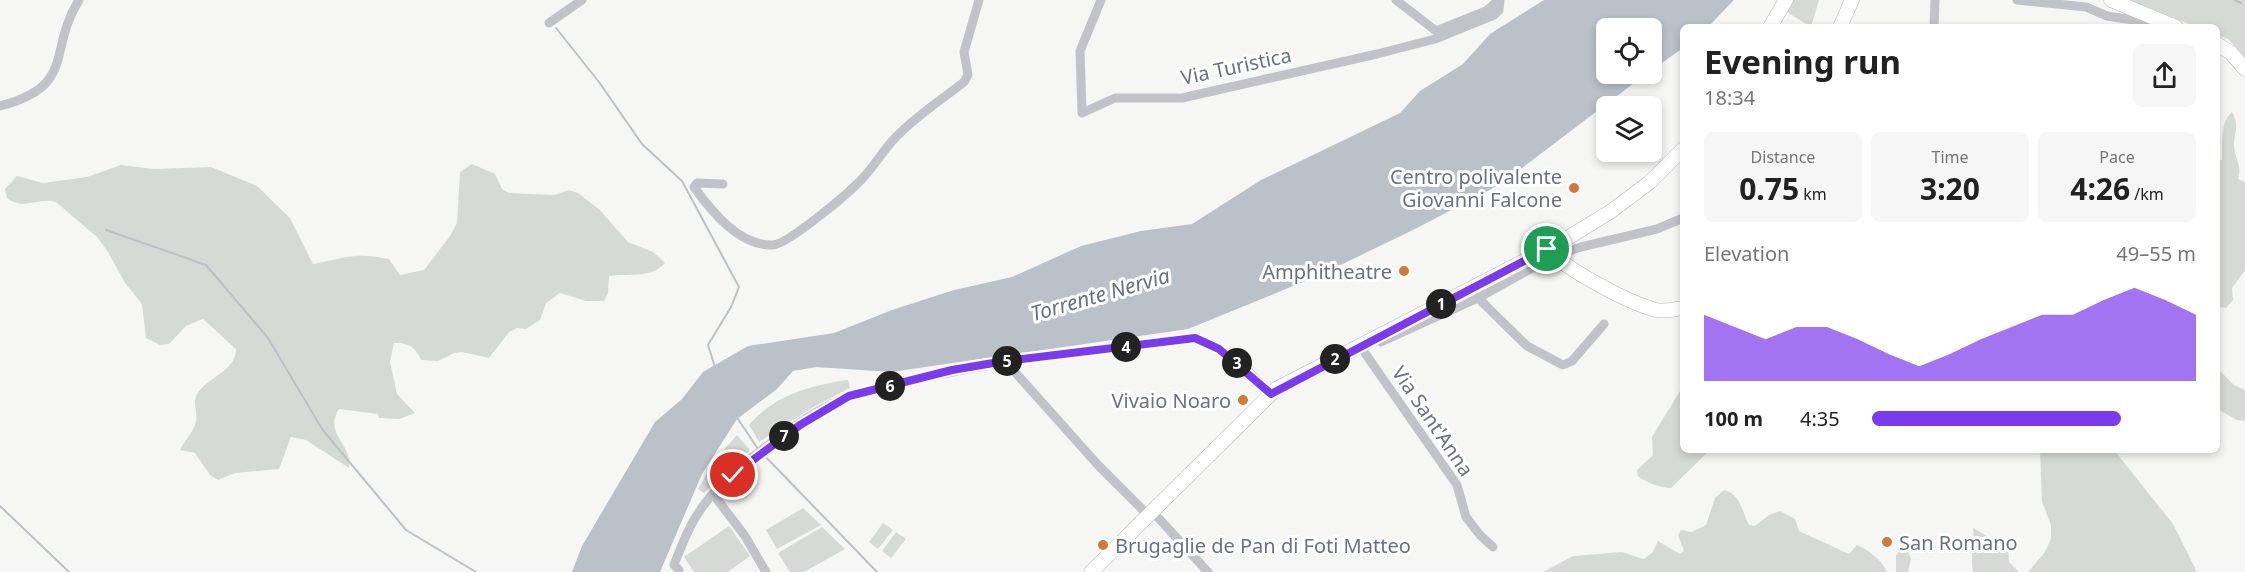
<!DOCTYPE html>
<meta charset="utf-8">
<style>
:root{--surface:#fff;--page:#f6f6f6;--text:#222;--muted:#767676;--accent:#7c3aed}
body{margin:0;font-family:"Noto Sans",sans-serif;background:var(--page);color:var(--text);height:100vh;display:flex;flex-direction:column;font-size:22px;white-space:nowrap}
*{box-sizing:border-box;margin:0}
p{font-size:20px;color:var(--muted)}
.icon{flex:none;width:33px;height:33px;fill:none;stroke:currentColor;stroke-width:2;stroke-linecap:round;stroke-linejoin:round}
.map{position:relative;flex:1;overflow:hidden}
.sheet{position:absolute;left:1680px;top:24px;width:540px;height:429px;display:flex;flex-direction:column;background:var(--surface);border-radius:9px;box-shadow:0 3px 9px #0003}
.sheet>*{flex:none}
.tools{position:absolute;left:1596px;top:18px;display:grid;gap:12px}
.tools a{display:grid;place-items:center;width:66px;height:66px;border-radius:9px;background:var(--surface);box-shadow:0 3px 9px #0003;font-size:30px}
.pin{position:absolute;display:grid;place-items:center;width:51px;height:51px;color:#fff;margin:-26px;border:3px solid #fff;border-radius:50%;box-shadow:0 2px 6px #0007}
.km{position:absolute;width:30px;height:30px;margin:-15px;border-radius:50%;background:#222;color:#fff;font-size:16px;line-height:30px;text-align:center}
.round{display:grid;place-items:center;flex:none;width:63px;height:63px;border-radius:9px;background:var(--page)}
.headline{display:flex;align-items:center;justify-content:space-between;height:102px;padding:0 24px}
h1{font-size:33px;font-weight:700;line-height:45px}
.stats{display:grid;grid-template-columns:repeat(3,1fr);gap:9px;height:102px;padding:6px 24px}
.stats div{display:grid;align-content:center;border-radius:9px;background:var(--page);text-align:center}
.stats b{font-size:30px;font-weight:700}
.stats small{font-size:16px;font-weight:400}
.stats p{font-size:16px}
.chart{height:168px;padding:12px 24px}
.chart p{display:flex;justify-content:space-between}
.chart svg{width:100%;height:108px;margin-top:6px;fill:var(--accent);opacity:.7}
ul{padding:0 24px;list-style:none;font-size:20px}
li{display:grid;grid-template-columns:96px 72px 1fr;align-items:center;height:45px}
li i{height:15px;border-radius:8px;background:var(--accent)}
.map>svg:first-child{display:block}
.green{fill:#d5dbd4}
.water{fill:#bac1c8}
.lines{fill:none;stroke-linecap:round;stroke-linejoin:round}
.stream{stroke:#bac1c8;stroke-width:2}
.secondary-casing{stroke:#b4b7bc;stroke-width:15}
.street{stroke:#c1c3c8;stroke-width:9}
.secondary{stroke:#fff;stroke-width:14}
.route-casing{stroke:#fff;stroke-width:12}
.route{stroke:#7c3aed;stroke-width:8}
.poi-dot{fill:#d47837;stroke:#fff;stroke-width:2}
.labels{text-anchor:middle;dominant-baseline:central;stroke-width:6;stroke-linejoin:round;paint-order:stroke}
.street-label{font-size:20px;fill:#697283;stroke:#fff}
.poi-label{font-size:20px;fill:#697283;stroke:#fff;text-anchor:end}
.water-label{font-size:21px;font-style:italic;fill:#64737f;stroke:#fff}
</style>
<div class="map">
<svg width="2245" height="572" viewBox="0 0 2245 572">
<rect width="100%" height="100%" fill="#f6f7f4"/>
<!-- green -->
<g class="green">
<path d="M1793 0H1819L1811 27 1787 12Z"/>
<path d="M2129 0H2245V57L2228 39 2217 35V27H2197Z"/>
<path d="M2232 112C2240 126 2234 131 2234 146 2235 159 2242 165 2238 179L2245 182V270L2232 288 2233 300 2226 308 2217 307V160H2222C2222 146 2220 121 2232 112Z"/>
<path d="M472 164 495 174 502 189 509 193 554 195 569 190 578 193 599 209 628 242 653 252 665 263C652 279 627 273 609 276L608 293 604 301H586L560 293 546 303 540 320 526 329 517 328 509 332 489 358 462 352 454 353 438 361 421 360C416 347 407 342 394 343L390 362 397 394 415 413 399 419 379 418 378 414 339 409C323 435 353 443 349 468L306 440 291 437 279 469 235 473 218 480 210 475 195 453 180 450C185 440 194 432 196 421 198 411 192 403 197 394 209 376 236 371 236 349L203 319 186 326 169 344 160 345 146 338 142 304 125 283 108 252 97 237 56 202C38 197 23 211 7 198L5 189 17 176 43 183 87 177 121 165 154 169 211 167 257 186 290 218 313 264C349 257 352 252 389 259L400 275 424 270 450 236 457 223 460 172Z"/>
<path d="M2217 368 2234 385 2245 390V421L2237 420 2217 409Z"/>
<path d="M848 380 850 388 815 406 759 442 749 425C774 395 812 385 848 380Z"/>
<path d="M1683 386V450H1710L1671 488C1661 488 1646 483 1638 476L1637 470 1653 455 1652 437Z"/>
<path d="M737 435 750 450 704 493 698 489C709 469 721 452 737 435Z"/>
<path d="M2040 450H2114L2173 524 2197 572H2028L2045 552 2051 539V525L2042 502Z"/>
<path d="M1724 490C1741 494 1742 512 1749 525L1755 526 1769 515 1780 511 1795 519 1799 531 1849 554 1857 545C1870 551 1881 559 1887 572H1543L1573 556 1622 552 1644 559 1653 552 1658 541 1680 554 1684 551 1678 535 1681 530 1692 532 1706 525 1715 498Z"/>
<path d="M803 508 821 525 777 549 766 530Z"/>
<path d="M883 523 893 530 878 549 869 542Z"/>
<path d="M729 526 750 556 728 572H694L684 557Z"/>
<path d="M822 527 845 549 804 572H790L778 553Z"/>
<path d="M1973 528 2008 548 2009 562 2019 572H1973C1970 557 1975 544 1973 528Z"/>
<path d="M896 532 906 539 891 558 882 551Z"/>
<path d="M1907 549 1911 559 1908 572H1896V555L1901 550Z"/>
</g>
<!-- water -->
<path class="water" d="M1544 0H1734L1708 27H1683V48L1652 70V28H1606V74H1646L1501 184 1417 228 1320 275 1188 329 891 372 816 367 793 371 777 389 737 419 702 474 660 572H572L582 546 655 422 682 399 703 372 748 346 834 333 892 310 954 290 1012 277 1081 246 1141 231 1192 224 1261 180 1400 113 1420 91 1463 64 1490 34Z"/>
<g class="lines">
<!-- stream -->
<g class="stream">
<path d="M2235 0 2241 3"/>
<path d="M556 28 599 82 642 144 682 181 739 287 731 307 708 345 715 367"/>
<path d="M106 230 206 265 268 338 322 429 406 530 476 572"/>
<path d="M736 416 758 449"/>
<path d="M762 453 877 572"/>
<path d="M0 506 69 572"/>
</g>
<defs>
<g id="secondary">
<path d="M2111 0 2176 27"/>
<path d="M1770 27 1786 0"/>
<path d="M1840 27 1852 0"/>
<path d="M2217 44 2231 53 2245 69"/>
<path d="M1547 249C1567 270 1627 302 1656 310 1663 312 1675 309 1683 308"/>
<path d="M1091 572 1276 389 1561 242 1610 212 1650 182 1683 149"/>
</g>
</defs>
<!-- secondary casing -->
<use href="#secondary" class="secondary-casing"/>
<!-- street -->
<g class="street">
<path d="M1101 0 1080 51 1082 113 1115 98H1182L1377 54 1435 39 1494 15 1499 10 1500 0"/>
<path d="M1396 0 1436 31 1486 11 1499 0"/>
<path d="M2017 0 2086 7 2107 16 2146 22H2151L2154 18"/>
<path d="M549 23 582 0"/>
<path d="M1934 27 1935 0"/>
<path d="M0 106C77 86 47 51 79 0"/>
<path d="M723 184 697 183 694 187C712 212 739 246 773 245 788 244 845 196 858 183 873 169 882 151 896 137 916 116 941 100 964 82L968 75 964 52 979 0"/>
<path d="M1478 298 1527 346 1563 365 1572 361 1604 324"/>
<path d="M1381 342 1478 298 1554 256 1581 247 1657 229 1683 218"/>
<path d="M1360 346 1457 485 1466 517 1480 535 1493 547"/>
<path d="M1005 361 1098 465 1148 515"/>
<path d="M713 494 745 536 766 572"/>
<path d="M1152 511 1208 572"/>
<path d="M679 570 674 565C681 547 688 528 699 512 722 475 808 411 849 396 866 390 885 387 902 383 995 360 1091 352 1185 338 1218 338 1249 371 1271 394"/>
</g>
<!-- secondary -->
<use href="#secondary" class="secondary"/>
</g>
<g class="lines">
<defs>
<path id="route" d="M733 475 800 425 849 396 952 370 1005 361 1195 338 1219 349 1271 394 1547 249"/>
</defs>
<!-- route casing -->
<use href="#route" class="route-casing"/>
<!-- route -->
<use href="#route" class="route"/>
</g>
<!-- markers -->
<g class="poi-dot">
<circle cx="1574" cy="188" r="6"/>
<circle cx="1404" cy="271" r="6"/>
<circle cx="1243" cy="400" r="6"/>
<circle cx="1887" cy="542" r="6"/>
<circle cx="1103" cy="545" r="6"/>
</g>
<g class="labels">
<!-- street labels -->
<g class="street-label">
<text transform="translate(1236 66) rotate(-12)">Via Turistica</text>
<text transform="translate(1433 421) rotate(56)">Via Sant'Anna</text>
</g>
<!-- poi labels -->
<g class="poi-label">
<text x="1562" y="176">Centro polivalente<tspan x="1562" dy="23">Giovanni Falcone</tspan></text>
<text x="1392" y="271">Amphitheatre</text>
<text x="1231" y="400">Vivaio Noaro</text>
<text x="1899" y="542" text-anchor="start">San Romano</text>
<text x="1115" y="545" text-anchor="start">Brugaglie de Pan di Foti Matteo</text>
</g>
<!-- water labels -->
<g class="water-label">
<text transform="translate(1100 294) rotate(-16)">Torrente Nervia</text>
</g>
</g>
</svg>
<div class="tools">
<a><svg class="icon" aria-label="locate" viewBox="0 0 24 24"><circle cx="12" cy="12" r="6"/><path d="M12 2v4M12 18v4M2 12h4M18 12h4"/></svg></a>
<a><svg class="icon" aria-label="layers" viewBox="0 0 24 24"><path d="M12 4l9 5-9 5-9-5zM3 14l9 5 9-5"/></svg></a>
</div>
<div class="pin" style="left:1547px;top:249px;background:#1e9e55"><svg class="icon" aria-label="arrive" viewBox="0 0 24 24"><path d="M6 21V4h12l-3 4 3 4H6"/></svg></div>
<div class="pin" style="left:733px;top:475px;background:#d93025"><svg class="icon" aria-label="check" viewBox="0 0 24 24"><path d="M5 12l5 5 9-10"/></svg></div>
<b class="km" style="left:1441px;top:304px">1</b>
<b class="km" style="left:1335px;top:359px">2</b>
<b class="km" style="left:1237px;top:363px">3</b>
<b class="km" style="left:1126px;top:347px">4</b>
<b class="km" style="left:1007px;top:361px">5</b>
<b class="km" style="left:890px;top:386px">6</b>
<b class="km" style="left:784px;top:436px">7</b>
<section class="sheet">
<div class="headline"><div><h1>Evening run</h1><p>18:34</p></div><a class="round"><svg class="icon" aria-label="share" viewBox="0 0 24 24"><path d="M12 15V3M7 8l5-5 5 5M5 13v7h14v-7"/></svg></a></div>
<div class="stats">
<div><p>Distance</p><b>0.75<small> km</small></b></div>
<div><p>Time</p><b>3:20</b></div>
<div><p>Pace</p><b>4:26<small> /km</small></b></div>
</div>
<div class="chart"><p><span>Elevation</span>49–55 m</p>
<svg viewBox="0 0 160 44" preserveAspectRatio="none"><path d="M0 44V17L10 22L20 27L30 22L40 22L50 27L60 33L70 38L80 33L90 27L100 22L110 17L120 17L130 11L140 6L150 11L160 17V44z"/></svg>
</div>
<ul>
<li><b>100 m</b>4:35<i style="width:77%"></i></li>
</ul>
</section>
</div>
